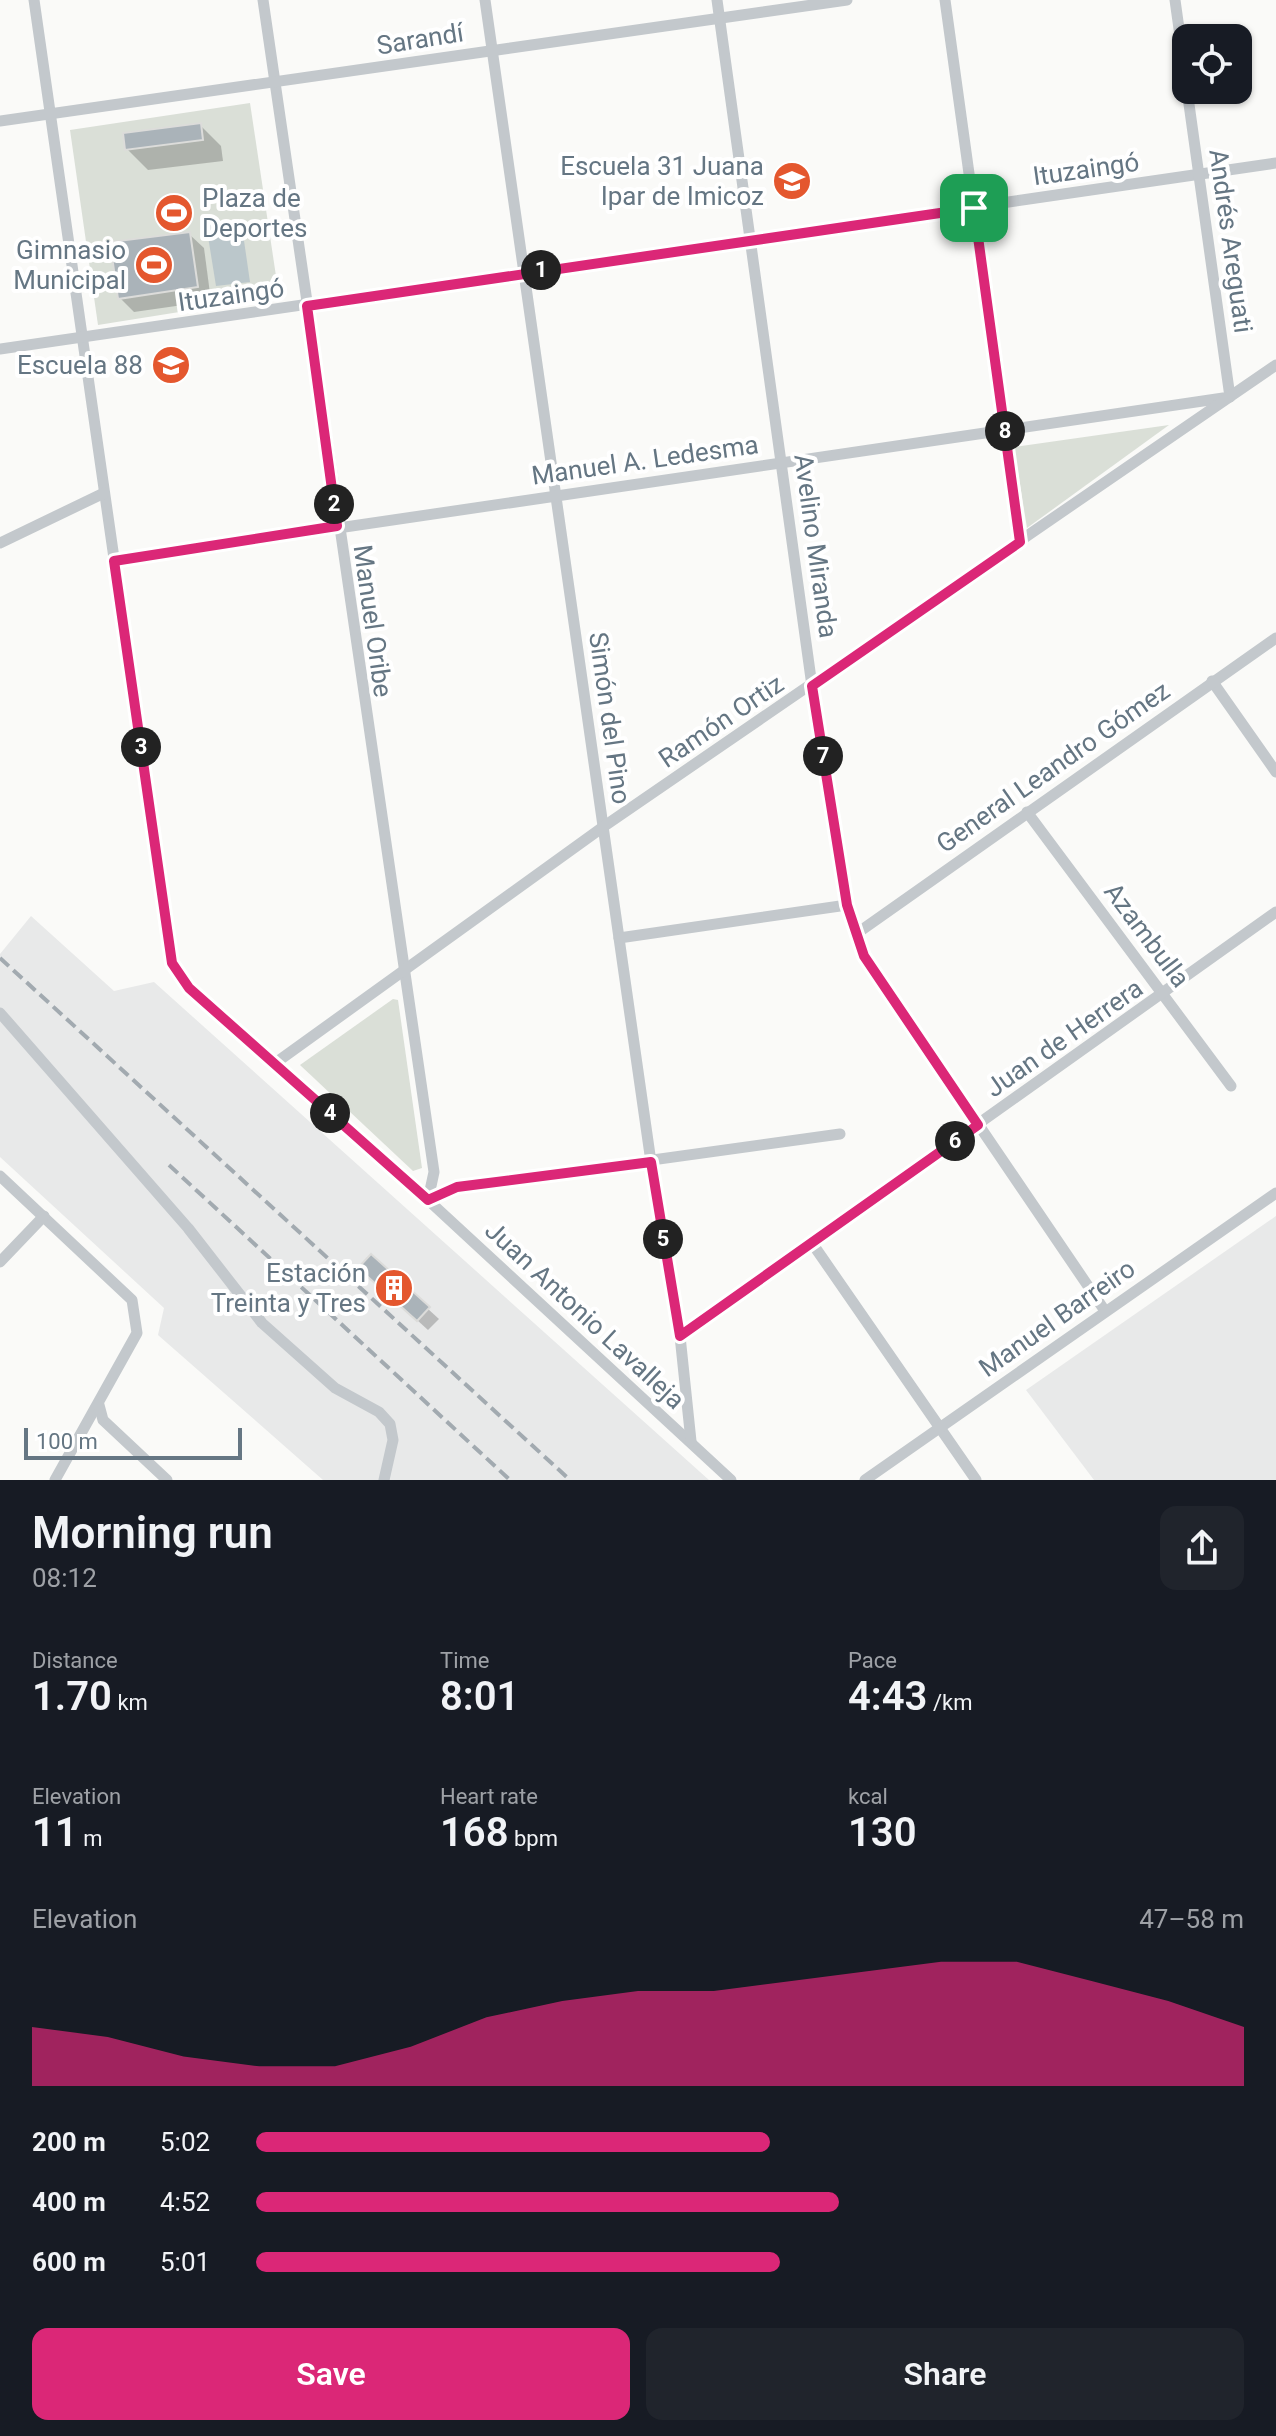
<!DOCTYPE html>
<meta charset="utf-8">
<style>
:root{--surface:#171b24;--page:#20242c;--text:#f1f3f6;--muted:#9ea1a6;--accent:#db2777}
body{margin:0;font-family:Roboto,sans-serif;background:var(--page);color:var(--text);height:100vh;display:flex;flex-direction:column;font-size:30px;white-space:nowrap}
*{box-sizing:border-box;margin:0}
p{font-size:26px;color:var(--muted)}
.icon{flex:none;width:44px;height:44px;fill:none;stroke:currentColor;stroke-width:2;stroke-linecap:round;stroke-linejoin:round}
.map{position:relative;height:1480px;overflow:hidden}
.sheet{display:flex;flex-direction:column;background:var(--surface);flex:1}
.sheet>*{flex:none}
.tools{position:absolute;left:1172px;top:24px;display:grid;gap:16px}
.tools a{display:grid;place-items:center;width:80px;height:80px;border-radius:16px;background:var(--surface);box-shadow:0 2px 6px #0004;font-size:40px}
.scale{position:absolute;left:24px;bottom:20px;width:218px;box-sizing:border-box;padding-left:8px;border:4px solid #657683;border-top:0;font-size:22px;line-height:28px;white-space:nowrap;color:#657683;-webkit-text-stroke:6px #fff;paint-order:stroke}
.pin{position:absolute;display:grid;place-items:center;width:68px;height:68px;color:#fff;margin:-34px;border-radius:16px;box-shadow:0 4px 12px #0006}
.km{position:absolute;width:40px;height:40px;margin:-20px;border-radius:50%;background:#222;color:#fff;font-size:22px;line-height:40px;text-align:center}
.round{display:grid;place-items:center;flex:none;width:84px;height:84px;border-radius:16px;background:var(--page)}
.overview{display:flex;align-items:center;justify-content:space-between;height:136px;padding:0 32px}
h1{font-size:44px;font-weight:600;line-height:60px}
.stats{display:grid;grid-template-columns:repeat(3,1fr);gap:12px;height:136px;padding:8px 32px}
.stats div{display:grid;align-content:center}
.stats b{font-size:40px;font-weight:600}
.stats small{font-size:22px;font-weight:400}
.stats p{font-size:22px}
.chart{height:224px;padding:16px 32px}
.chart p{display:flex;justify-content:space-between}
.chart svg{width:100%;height:144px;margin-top:8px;fill:var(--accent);opacity:.7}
.cta{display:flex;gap:16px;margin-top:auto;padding:16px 32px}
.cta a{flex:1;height:92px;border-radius:16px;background:var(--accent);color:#fff;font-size:32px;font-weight:600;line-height:92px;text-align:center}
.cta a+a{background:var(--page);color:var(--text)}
ul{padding:0 32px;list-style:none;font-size:26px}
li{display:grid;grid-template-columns:128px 96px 1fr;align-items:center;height:60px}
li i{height:20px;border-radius:10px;background:var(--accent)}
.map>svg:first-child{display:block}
.built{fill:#e8e9e9}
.green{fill:#dadfd7}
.water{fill:#bbc7cb}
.shadow{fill:#0003}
.building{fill:#aab3b9;stroke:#dcdcda;stroke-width:2}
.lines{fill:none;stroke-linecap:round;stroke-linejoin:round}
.street{stroke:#c3c8cc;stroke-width:11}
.rail{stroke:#a2aab0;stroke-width:4;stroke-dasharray:12 6;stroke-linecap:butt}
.route-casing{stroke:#fff;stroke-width:16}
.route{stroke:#db2777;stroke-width:10}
.labels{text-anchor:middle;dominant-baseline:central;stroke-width:8;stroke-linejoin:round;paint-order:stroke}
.street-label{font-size:26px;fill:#657683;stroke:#fff}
.poi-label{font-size:26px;fill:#657683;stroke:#fff;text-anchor:end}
</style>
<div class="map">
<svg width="1276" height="1480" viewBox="0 0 1276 1480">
<rect width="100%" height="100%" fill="#fafaf8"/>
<!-- built -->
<g class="built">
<path d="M31 916 114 991 154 982 709 1480H323L158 1335 164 1308 0 1157V954Z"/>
<path d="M1276 1216V1480H1094L1026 1390Z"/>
</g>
<!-- green -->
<g class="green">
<path d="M250 103 279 296 98 325 70 130Z"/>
<path d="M1169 425 1027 528 1014 447Z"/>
<path d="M393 999 398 1000 422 1168 413 1171 300 1065Z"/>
</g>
<!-- water -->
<path class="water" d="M241 220 250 282 216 286 206 224Z"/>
<!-- shadow -->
<g class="shadow">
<path d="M200 125 221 146 223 161 148 170 127 149Z"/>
<path d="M189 234 204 248 211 301 134 312 120 298Z"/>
<path d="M371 1257 439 1319 428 1330 371 1278Z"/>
</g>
<!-- building -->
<g class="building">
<path d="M201 123 203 140 125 150 123 133Z"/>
<path d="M190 232 198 287 118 299 110 242Z"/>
<path d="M371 1254 430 1307 417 1321 358 1268Z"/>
</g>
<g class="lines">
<!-- street -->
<g class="street">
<path d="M34 0 172 963 189 988 428 1200 731 1480"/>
<path d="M263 0 434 1172 428 1200"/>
<path d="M485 0 651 1162 680 1336 691 1441"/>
<path d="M717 0 812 686 847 905 864 956 1105 1311"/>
<path d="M945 0 1020 542"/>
<path d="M1175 0 1186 79"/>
<path d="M0 121 847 0"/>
<path d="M0 349 1276 163"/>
<path d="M0 543 104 493"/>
<path d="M114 561 1230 397 1187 90"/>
<path d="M1212 681 1276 772"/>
<path d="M1027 812 1231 1086"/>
<path d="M856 934 1276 638"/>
<path d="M619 938 847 905"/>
<path d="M0 1013 188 1228 262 1323 335 1388 379 1412 390 1424 393 1440 384 1480"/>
<path d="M274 1064 603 827 1276 365"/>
<path d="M0 1176 132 1300 137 1333 55 1480"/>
<path d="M428 1200 457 1187 840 1134"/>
<path d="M812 1243 976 1480"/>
<path d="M0 1262 44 1216"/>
<path d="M680 1336 1276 912"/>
<path d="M99 1405 103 1420 167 1480"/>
<path d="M865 1480 1276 1193"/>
</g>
<!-- rail -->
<g class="rail">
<path d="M0 958 570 1480"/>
<path d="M169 1165 510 1480"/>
</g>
</g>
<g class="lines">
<defs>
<path id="route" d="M974 208 1020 542 812 686 847 905 864 956 978 1125 680 1336 651 1162 457 1187 428 1200 189 988 172 963 114 561 337 526 307 306Z"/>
</defs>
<!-- route casing -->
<use href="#route" class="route-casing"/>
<!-- route -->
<use href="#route" class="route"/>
</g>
<!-- icons -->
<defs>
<symbol id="school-disc" viewBox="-11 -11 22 22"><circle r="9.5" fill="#e4572e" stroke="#fff"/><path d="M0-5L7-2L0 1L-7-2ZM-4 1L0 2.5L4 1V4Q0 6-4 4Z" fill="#fff"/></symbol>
<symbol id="stadium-disc" viewBox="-11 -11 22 22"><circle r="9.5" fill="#e4572e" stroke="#fff"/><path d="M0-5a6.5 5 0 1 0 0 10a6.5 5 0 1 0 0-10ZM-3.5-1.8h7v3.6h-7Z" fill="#fff"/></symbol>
<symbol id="building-disc" viewBox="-11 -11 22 22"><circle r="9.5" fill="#e4572e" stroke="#fff"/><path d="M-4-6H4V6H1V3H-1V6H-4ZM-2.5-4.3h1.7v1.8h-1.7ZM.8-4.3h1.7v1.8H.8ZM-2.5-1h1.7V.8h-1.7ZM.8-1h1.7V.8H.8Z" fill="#fff"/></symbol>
</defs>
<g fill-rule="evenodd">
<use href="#school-disc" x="770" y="159" width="44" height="44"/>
<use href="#stadium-disc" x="152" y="191" width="44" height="44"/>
<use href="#stadium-disc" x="132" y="243" width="44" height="44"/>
<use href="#school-disc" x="149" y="343" width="44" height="44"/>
<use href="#building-disc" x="372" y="1266" width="44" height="44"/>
</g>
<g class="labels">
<!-- street labels -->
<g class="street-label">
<text transform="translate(420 39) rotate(-9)">Sarandí</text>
<text transform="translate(1086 169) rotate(-8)">Ituzaingó</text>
<text transform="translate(1231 241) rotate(82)">Andrés Areguati</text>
<text transform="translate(231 295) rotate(-8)">Ituzaingó</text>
<text transform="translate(645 460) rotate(-8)">Manuel A. Ledesma</text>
<text transform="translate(816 546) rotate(82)">Avelino Miranda</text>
<text transform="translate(373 621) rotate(82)">Manuel Oribe</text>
<text transform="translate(610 718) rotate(82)">Simón del Pino</text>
<text transform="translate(721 721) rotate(-34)">Ramón Ortiz</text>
<text transform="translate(1053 767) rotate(-35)">General Leandro Gómez</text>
<text transform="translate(1147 935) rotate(53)">Azambulla</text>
<text transform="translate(1064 1038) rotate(-35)">Juan de Herrera</text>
<text transform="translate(585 1315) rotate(43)">Juan Antonio Lavalleja</text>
<text transform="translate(1057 1318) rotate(-35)">Manuel Barreiro</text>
</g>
<!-- poi labels -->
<g class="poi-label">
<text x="764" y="166">Escuela 31 Juana<tspan x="764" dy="30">Ipar de Imicoz</tspan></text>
<text x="202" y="198" text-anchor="start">Plaza de<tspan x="202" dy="30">Deportes</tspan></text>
<text x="126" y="250">Gimnasio<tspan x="126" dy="30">Municipal</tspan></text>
<text x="143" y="365">Escuela 88</text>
<text x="366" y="1273">Estación<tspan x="366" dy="30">Treinta y Tres</tspan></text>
</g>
</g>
</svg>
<div class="tools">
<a><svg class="icon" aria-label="locate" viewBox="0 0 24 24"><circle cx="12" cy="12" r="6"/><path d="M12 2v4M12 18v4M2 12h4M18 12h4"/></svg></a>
</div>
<div class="scale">100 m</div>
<div class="pin" style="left:974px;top:208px;background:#1e9e55"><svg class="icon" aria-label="arrive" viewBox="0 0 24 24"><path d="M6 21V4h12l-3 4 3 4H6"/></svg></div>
<b class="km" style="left:541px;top:270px">1</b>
<b class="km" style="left:334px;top:504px">2</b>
<b class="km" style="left:141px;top:747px">3</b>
<b class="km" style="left:330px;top:1113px">4</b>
<b class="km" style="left:663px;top:1239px">5</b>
<b class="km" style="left:955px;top:1141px">6</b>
<b class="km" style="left:823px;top:756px">7</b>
<b class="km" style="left:1005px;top:431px">8</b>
</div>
<section class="sheet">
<div class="overview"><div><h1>Morning run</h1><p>08:12</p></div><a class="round"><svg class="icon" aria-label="share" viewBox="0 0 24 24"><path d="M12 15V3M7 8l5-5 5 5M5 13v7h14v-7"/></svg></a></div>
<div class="stats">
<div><p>Distance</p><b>1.70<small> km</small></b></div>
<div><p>Time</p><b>8:01</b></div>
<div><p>Pace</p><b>4:43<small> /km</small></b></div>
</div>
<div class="stats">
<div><p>Elevation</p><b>11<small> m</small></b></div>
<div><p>Heart rate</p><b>168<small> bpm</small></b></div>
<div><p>kcal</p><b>130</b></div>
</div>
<div class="chart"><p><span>Elevation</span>47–58 m</p>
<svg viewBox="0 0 160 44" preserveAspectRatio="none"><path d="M0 44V26L10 29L20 35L30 38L40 38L50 32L60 23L70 18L80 15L90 15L100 12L110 9L120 6L130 6L140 12L150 18L160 26V44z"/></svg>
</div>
<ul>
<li><b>200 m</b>5:02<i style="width:52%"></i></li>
<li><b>400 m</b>4:52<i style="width:59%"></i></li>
<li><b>600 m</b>5:01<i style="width:53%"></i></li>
</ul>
<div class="cta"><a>Save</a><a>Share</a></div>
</section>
